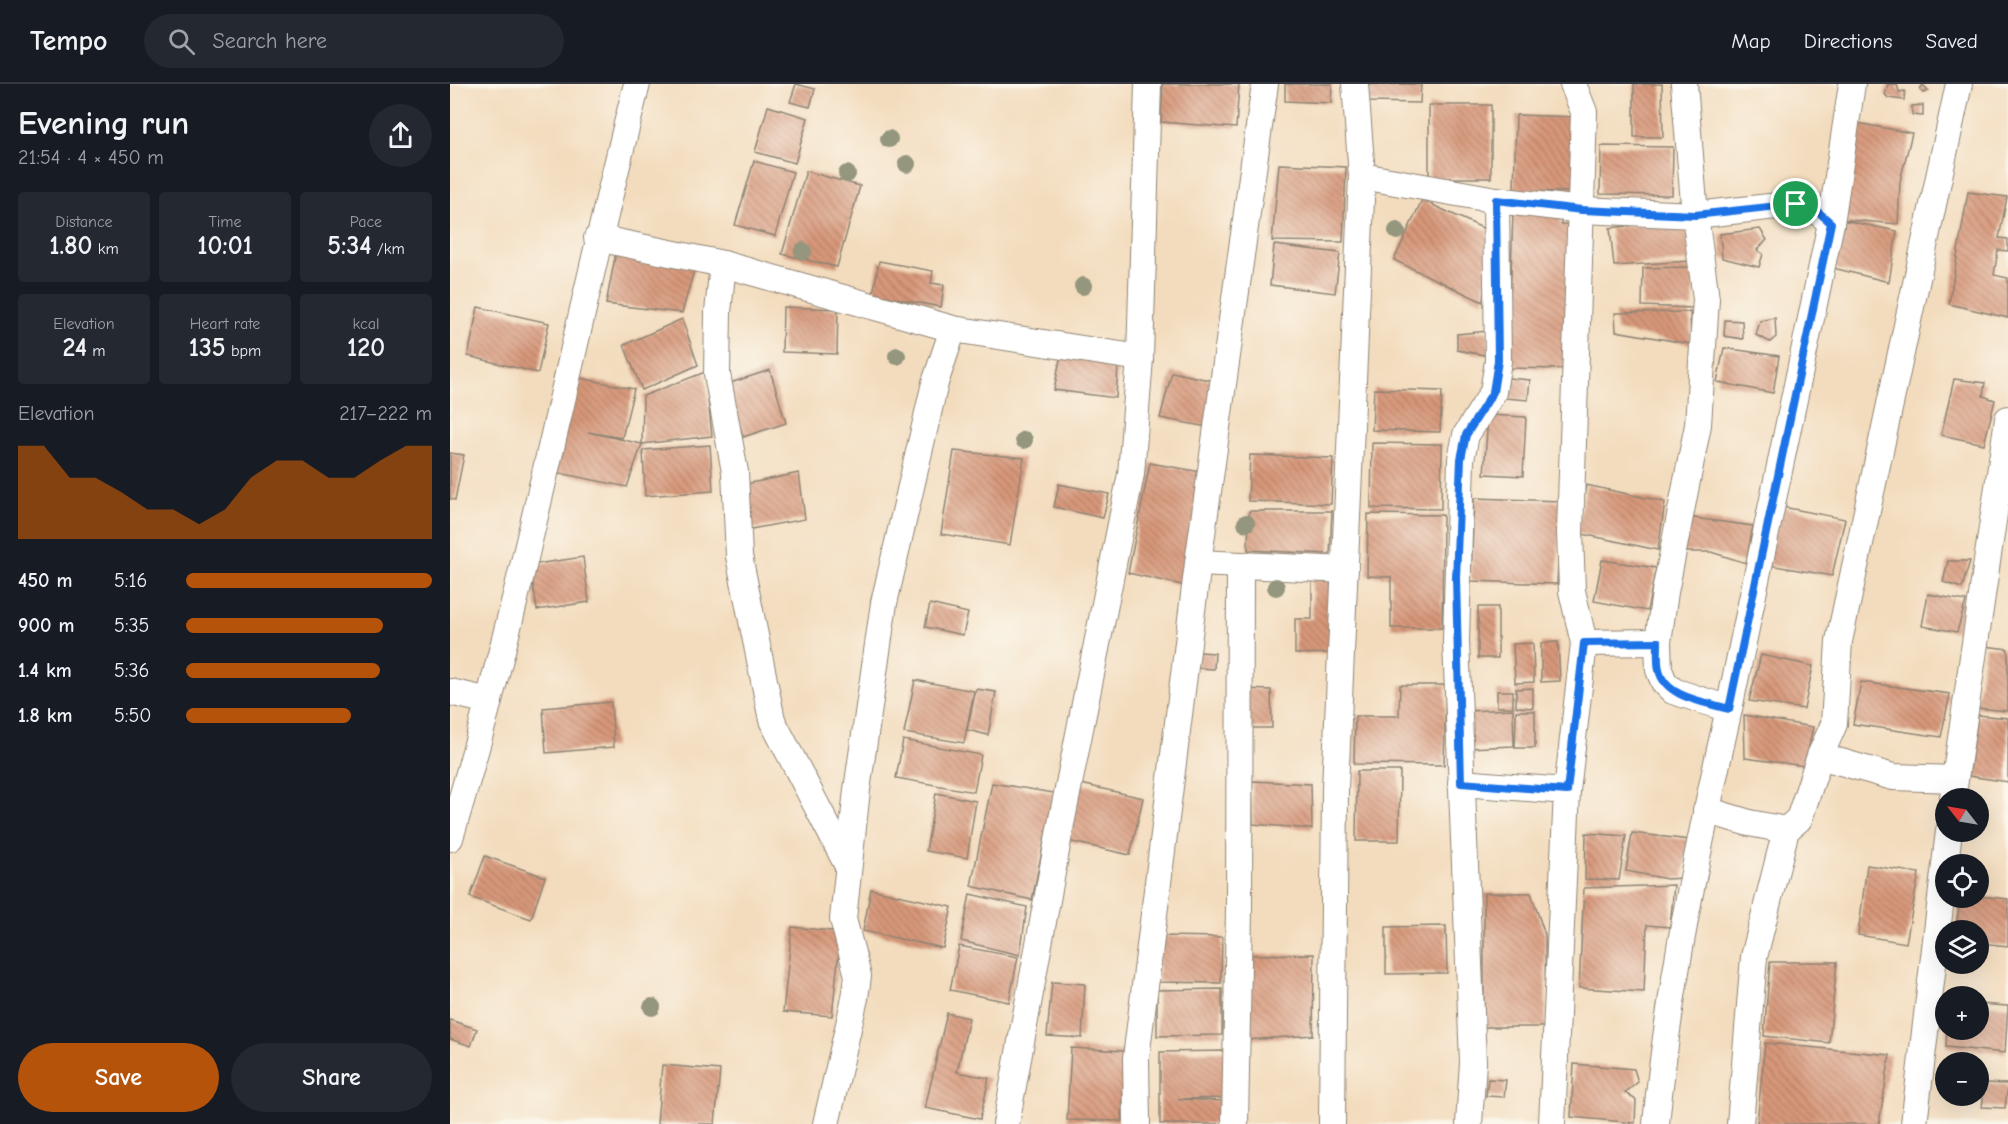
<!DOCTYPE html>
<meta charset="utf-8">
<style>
:root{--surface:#171b24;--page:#242831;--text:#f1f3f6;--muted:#9ea1a6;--line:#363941;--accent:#b45309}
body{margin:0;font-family:"Comic Neue",sans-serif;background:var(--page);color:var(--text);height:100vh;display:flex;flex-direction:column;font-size:22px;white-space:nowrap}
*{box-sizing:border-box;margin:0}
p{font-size:20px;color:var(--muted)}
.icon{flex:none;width:33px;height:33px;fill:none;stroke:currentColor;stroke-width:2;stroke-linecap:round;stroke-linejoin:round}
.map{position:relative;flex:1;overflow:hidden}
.panel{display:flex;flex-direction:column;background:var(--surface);width:450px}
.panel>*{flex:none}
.needle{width:39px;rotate:301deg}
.fabs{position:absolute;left:1485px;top:704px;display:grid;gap:12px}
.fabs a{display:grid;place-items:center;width:54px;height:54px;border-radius:50%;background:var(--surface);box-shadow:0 6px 24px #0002;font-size:30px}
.pin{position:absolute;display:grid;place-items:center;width:51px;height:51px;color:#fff;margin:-26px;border:3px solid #fff;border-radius:50%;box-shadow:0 2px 6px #0007}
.round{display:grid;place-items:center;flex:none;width:63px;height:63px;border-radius:32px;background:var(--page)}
.headline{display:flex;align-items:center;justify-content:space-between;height:102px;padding:0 18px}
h1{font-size:33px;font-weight:700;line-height:45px}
.stats{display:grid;grid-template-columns:repeat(3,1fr);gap:9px;height:102px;padding:6px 18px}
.stats div{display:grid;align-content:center;border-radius:6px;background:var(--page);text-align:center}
.stats b{font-size:26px;font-weight:700}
.stats small{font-size:16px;font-weight:400}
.stats p{font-size:16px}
.chart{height:168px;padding:12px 18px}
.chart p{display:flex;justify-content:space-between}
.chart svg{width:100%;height:108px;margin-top:6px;fill:var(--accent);opacity:.7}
.primary-button{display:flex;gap:12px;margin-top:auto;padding:12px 18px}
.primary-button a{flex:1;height:69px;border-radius:36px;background:var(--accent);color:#fff;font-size:24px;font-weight:700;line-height:69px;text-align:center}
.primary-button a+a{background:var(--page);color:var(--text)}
ul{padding:0 18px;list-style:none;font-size:20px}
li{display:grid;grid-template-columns:96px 72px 1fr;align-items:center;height:45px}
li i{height:15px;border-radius:8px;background:var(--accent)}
header{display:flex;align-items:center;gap:36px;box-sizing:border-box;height:84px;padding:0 30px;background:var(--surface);border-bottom:2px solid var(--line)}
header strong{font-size:28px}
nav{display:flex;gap:33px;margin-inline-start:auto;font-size:21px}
.search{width:420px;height:54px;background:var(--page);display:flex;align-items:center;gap:15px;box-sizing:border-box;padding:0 21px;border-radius:33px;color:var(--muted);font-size:22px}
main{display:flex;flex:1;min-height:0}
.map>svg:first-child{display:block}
.building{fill:url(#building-back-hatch)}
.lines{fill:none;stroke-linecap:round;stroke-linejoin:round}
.street-casing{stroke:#8f8474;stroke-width:28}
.street{stroke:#fff;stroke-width:26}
.tree{fill:#94967d}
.route-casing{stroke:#fff;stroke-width:12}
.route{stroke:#1a73e8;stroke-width:8}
</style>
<header>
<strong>Tempo</strong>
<div class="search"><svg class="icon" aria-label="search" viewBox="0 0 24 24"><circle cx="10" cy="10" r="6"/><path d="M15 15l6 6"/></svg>Search here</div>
<nav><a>Map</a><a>Directions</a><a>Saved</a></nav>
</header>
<main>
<section class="panel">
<div class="headline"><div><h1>Evening run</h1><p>21:54 · 4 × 450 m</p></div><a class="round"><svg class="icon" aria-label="share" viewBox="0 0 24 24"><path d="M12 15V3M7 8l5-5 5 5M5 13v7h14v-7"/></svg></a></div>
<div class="stats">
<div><p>Distance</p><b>1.80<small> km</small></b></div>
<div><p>Time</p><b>10:01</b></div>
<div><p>Pace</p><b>5:34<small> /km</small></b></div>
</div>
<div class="stats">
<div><p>Elevation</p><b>24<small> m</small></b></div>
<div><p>Heart rate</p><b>135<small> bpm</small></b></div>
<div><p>kcal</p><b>120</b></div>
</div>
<div class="chart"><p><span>Elevation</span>217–222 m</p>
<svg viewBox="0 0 160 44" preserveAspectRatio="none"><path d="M0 44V6L10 6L20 19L30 19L40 25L50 32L60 32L70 38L80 32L90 19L100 12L110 12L120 19L130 19L140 12L150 6L160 6V44z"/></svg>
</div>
<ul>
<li><b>450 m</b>5:16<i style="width:100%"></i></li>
<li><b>900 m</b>5:35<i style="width:80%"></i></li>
<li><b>1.4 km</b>5:36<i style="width:79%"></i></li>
<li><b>1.8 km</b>5:50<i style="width:67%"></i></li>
</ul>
<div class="primary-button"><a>Save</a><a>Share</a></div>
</section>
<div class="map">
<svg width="1558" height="1040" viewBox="0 0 1558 1040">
<defs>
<pattern id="building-back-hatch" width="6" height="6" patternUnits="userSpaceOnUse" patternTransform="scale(1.5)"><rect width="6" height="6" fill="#d8987a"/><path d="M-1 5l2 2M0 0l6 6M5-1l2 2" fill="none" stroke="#af7c64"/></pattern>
</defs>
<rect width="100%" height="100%" fill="#fbf7ec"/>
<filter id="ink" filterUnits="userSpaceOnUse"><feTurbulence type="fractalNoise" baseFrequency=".0167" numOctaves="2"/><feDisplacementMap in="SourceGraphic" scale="12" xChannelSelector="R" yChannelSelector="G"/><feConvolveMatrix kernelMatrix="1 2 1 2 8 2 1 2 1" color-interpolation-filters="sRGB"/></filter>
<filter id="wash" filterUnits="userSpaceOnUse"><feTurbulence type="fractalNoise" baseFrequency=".008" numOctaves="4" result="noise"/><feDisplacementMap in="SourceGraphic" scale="24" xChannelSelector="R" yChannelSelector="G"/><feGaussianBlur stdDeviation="1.35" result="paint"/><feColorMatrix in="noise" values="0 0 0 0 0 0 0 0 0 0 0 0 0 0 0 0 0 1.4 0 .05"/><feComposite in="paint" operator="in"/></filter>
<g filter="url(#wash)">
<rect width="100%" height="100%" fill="#f3dcbd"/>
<g id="blocks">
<!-- building -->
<g class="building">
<path d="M346 0 365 5 360 23 340 18Z"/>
<path d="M713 0H789L786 44 711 38Z"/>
<path d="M835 0H882L881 19 835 17Z"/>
<path d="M918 0H971L970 19 918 18Z"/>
<path d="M1184 0H1212L1213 53H1184Z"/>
<path d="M1438 0H1447L1449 8 1455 7 1454 16 1438 14 1435 10Z"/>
<path d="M1473 1 1479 7 1473 9 1470 5Z"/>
<rect x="979" y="21" width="62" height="73"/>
<path d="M1473 21V32L1462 31V22Z"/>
<path d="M318 22 358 34 345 79 305 68Z"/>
<path d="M1066 31 1127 33 1125 108 1064 107Z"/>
<path d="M1407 39 1462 49 1450 97 1448 140 1387 135 1447 147 1439 198 1379 183 1387 135Z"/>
<path d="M1151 62 1223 63 1222 111 1150 110Z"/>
<path d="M304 77 343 88 325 152 285 141Z"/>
<path d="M829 80 896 83 893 158 822 157Z"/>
<path d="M356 87 410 102 387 183 332 170Z"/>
<path d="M1518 108 1557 113 1549 154 1558 155V167L1548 166 1544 191 1558 194V234L1499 220Z"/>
<path d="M972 116 1039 147 1033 218 944 176Z"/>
<path d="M1063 127 1111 128V140H1121L1116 285 1058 284Z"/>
<path d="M1237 135 1240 177 1164 182 1160 144Z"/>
<path d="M1310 145 1317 156 1307 166 1313 170 1309 183 1272 174 1270 150Z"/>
<path d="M824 161 890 169 885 209 820 201Z"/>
<path d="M166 168 245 183 232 229 156 220Z"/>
<path d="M429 177 483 187 481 199 494 201 491 223 423 210Z"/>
<path d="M1244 183 1243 224 1192 222 1193 184Z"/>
<path d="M28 223 99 239 88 289 18 272Z"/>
<path d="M333 223 388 225 387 270 332 268Z"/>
<path d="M1240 228 1241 260 1166 247 1165 229Z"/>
<path d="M1325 234 1326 253 1320 258 1306 251 1310 237Z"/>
<path d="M232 235 248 281 192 306 174 261Z"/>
<path d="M1275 236 1292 237 1293 255 1274 252Z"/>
<path d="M1038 247 1040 272 1007 266V250Z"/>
<path d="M1274 264 1329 272 1323 309 1267 298Z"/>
<path d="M611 270 668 282 666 314 604 306Z"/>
<path d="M320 286 336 339 293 353 277 300Z"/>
<path d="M255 288 262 352 192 360 193 312Z"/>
<path d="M722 288 773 299 762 344 710 334Z"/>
<path d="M121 292 184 305 172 354 138 348 192 360 177 403 99 387Z"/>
<path d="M1058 294 1080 296 1078 316 1055 314Z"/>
<path d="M1504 295 1535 299 1533 312 1545 316 1534 360 1491 351Z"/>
<path d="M924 305 992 307 990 348 922 346Z"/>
<path d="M1038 331 1076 333 1073 392 1034 390Z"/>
<path d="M922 359 992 360 991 425 921 424Z"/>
<path d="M260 361 263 407 195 412 193 366Z"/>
<path d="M504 367 574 374 560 461 491 450Z"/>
<path d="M0 369 14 371 5 416 0 415Z"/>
<path d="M800 371 883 374 881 420 798 417Z"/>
<path d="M700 379 757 389 732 501 678 489Z"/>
<path d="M349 389 355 435 296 446V400Z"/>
<path d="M609 400 659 410 653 434 604 423Z"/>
<path d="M1136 401 1215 418 1208 466 1127 449Z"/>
<path d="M1024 414 1111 417 1107 500 1021 497Z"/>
<path d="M1333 423 1395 435 1382 492 1314 480Z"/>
<path d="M799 427H882L880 470 798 466Z"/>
<path d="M918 430 993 431 992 544H941V493L917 492Z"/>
<path d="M1236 433 1303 442 1296 479 1261 468H1230Z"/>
<path d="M133 473 139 518 87 526 80 481Z"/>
<path d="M1152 476 1206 484 1197 527 1144 517Z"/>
<path d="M1498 477H1520L1512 504 1493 498Z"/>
<path d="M862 493H884V569L845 570V535H862Z"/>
<path d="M1478 510 1516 517 1507 548 1472 542Z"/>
<path d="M480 520 518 529 513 551 475 543Z"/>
<rect x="1028" y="523" width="20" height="51"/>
<path d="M1108 558 1110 597 1091 598V559Z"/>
<path d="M1083 559 1084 598 1065 599 1063 560Z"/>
<path d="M1535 562 1558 565V627L1526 624Z"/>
<path d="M748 568 765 569 764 585 747 584Z"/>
<path d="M1311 571 1363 582 1354 625 1299 617Z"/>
<path d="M465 596 524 607 514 659 454 649Z"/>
<path d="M1411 598 1500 610 1491 653 1403 640Z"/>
<path d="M950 601H996L994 681 904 680 905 632H949Z"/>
<path d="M1083 604V624L1066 623V605Z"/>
<path d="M526 605 546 608 538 651 517 646Z"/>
<path d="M794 605 821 606 822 644H795Z"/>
<rect x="1047" y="607" width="16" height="16"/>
<path d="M161 618 164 663 96 669 93 624Z"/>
<path d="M1063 625 1064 662 1018 664 1017 627Z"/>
<path d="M1066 627H1085V664H1065Z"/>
<path d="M1294 631 1363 643 1355 682 1295 674Z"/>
<path d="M1528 631 1558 634V698L1519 692Z"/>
<path d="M453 656 531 671 524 708 446 694Z"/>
<path d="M907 687H950L949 757H906Z"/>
<path d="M802 697 861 700 862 745 803 740Z"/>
<path d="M542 699 604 709 582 816 521 802Z"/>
<path d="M631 700 693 714 680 771 618 757Z"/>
<path d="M486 709 526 717 517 774 476 767Z"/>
<path d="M1136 749 1176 752 1169 796 1135 795Z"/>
<path d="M1182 749 1240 756 1233 794 1217 795 1176 787Z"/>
<path d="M35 772 95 793 81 835 20 813Z"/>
<path d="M1417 781 1469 789 1456 859 1408 851Z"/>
<path d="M1224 801 1220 843 1197 841 1194 908 1129 904 1134 804Z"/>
<path d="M421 805 502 823 493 864 413 847Z"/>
<path d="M1034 809H1081L1095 851 1096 943H1034Z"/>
<path d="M520 810 577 823 570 871 511 857Z"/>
<path d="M1528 812 1558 815V862L1528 859V846H1506L1510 813Z"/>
<path d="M996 842 997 889 936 890V843Z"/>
<path d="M342 843 391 848 382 932 333 928Z"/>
<path d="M709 852 772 853 771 899 708 898Z"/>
<path d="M509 862 568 873 559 918 500 906Z"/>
<path d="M864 870 863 951 798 956 801 871Z"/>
<path d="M1320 878H1387L1379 959 1314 952Z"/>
<path d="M602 898 635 900 632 954 597 952Z"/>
<path d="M772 905V951L707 952V906Z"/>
<path d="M1528 920 1558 922 1555 969 1496 963 1497 945H1528Z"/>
<path d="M497 929 519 934 507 988 539 994 530 1035 475 1024Z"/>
<path d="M0 936 27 945 21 962 0 955Z"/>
<path d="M1315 959 1440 971 1429 1040H1307Z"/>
<path d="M621 964 675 967 672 1037 617 1036Z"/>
<path d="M775 967 776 1014 728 1015 773 1017V1040H710V968Z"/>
<path d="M1124 980 1184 985 1188 998 1175 1009 1186 1016 1185 1039 1121 1033Z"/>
<path d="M212 981 270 986 265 1040H207Z"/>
<path d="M1038 995 1056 996 1054 1013 1036 1012Z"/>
<path d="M1535 999 1558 1000 1555 1024 1532 1023Z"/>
</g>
</g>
</g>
<g filter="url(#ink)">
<use href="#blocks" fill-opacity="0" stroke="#8f8474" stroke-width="1.5"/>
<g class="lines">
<defs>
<g id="street">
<path d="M1123 0 1134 28 1120 448 1122 507 1134 559 1208 558"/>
<path d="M1234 0 1245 131 1346 120 1366 126 1381 139"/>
<path d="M912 92 1046 116 1132 126 1245 131 1256 215 1248 341 1215 508 1208 558 1209 586 1214 598 1223 607 1279 625C1248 763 1219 900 1206 1040"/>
<path d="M147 154 273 180 503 245"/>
<path d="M273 180 268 228 267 290 285 388 289 472 322 636 398 782"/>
<path d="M748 479 895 486"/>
<path d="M0 608 39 617"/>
<path d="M1279 625 1381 139 1402 0"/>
<path d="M1505 695 1558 335"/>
<path d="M1011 699 1117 707"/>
<path d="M1503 714 1505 695 1443 693 1370 672 1384 640 1389 557 1509 0"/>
<path d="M1256 726 1299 739 1336 746"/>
<path d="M0 754C75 507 123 251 187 0"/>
<path d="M376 1040 405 914 408 892 393 835 407 706 434 519 485 299 503 245 690 274"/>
<path d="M556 1040 610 745 681 390 690 274 698 0"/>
<path d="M687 1040 686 974 748 479 815 0"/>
<path d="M785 1040 789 826 790 482"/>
<path d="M882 1040 885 705 912 92 905 0"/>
<path d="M1019 1040 1023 978 1006 557 1011 375 1016 351 1043 308 1048 277 1046 116"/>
<path d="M1102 1040 1117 707 1134 559"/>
<path d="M1290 1040 1304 873 1336 746 1349 735 1370 672"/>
<path d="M1464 1040 1499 747"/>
</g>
</defs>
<!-- street casing -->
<use href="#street" class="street-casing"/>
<!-- street -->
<use href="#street" class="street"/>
</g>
<!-- trees -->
<g class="tree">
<circle cx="439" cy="55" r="9"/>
<circle cx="457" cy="80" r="9"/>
<circle cx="397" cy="90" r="9"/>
<circle cx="947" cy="147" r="9"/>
<circle cx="353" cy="167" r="9"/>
<circle cx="633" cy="202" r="9"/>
<circle cx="447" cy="272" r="9"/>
<circle cx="574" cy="356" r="9"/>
<circle cx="796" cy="439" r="9"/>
<circle cx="826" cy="503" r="9"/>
<circle cx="202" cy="923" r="9"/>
</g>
</g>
<g class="lines" filter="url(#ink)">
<defs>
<path id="route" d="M1046 116 1132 126 1245 131 1346 120 1366 126 1381 139 1279 625C1256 618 1215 614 1209 586 1207 577 1208 567 1208 558L1134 559 1117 707 1011 699 1006 494 1011 375 1016 351 1043 308 1048 277Z"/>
</defs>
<!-- route casing -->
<use href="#route" class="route-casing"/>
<!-- route -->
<use href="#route" class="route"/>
</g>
</svg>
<div class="fabs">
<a><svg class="needle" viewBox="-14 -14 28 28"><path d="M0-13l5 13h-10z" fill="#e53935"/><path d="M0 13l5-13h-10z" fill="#9ea1a6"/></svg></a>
<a><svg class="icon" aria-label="locate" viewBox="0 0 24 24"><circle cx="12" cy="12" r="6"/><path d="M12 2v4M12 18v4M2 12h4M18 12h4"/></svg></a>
<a><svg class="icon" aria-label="layers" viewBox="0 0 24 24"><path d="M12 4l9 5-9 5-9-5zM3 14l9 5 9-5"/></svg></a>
<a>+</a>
<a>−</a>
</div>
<div class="pin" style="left:1346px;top:120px;background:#1e9e55"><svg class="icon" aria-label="arrive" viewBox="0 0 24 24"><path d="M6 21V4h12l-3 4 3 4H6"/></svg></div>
</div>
</main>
